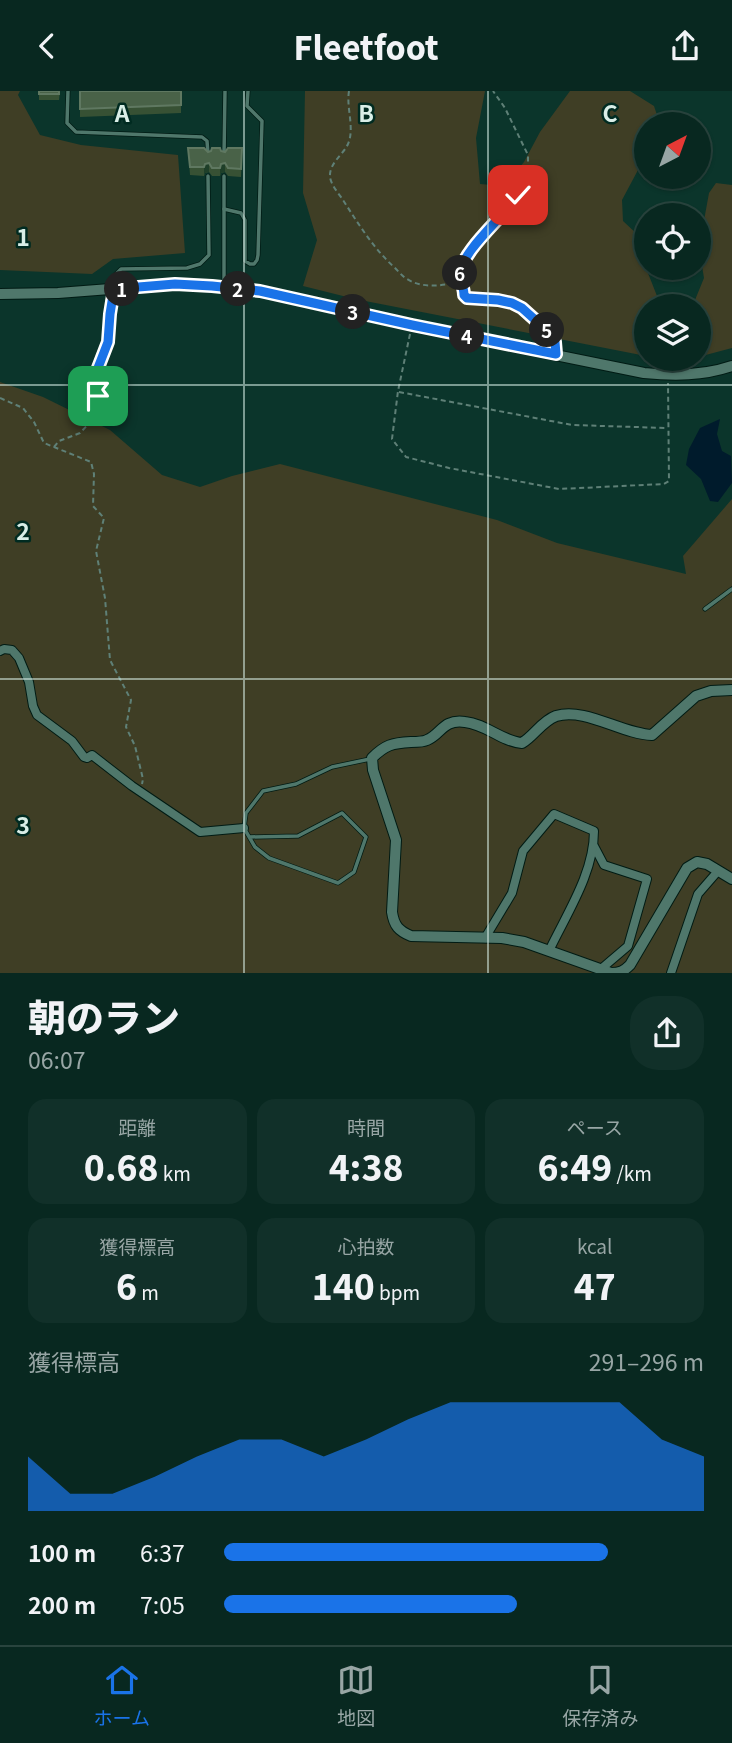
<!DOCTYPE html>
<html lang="ja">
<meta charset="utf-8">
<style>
:root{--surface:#082820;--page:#113029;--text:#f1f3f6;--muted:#98a6a5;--line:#29443e;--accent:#1a73e8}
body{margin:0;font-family:Georgia,"Noto Sans JP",serif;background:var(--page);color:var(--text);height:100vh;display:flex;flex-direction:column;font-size:26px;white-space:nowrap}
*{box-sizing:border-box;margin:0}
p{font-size:23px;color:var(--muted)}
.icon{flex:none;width:38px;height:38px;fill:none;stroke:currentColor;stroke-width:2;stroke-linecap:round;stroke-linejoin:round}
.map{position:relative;height:882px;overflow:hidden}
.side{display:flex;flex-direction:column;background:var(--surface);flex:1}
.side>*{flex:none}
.needle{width:46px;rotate:41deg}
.tools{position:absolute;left:634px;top:21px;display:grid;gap:14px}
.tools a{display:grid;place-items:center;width:77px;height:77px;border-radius:50%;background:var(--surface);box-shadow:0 2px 5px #0004,0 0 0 2px var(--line);font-size:35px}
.pin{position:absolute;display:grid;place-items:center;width:60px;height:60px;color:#fff;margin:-30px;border-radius:14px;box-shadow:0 4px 10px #0006}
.km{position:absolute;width:35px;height:35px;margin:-18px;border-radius:50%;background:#222;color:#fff;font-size:19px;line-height:35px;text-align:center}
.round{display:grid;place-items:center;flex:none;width:74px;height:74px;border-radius:28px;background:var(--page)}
.summary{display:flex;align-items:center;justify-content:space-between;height:119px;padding:0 28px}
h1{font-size:38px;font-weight:800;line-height:52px}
.metrics{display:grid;grid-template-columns:repeat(3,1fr);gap:10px;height:119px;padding:7px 28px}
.metrics div{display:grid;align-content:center;border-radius:18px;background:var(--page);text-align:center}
.metrics b{font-size:35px;font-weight:800}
.metrics small{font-size:19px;font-weight:400}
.metrics p{font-size:19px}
.chart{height:196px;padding:14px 28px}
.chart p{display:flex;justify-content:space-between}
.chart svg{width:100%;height:126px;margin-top:7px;fill:var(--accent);opacity:.7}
ul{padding:0 28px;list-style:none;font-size:23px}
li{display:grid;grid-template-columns:112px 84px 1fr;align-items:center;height:52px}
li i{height:18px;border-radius:9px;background:var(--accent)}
header{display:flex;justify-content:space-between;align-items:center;height:91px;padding:0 28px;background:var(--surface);font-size:32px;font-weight:800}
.dock{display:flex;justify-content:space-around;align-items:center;height:98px;border-top:2px solid var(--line);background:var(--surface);font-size:19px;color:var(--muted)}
.dock a{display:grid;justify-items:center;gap:4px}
.dock .selected{color:var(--accent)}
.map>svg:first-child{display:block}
.green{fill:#3f3e25}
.water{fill:#001b2c}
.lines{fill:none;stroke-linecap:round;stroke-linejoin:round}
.lane-casing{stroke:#001b14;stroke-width:5}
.street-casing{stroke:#001b14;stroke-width:10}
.secondary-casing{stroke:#001b14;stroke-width:12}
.path{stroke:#5f8077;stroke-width:2;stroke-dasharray:5 3.5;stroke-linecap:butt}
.lane{stroke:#4f776b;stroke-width:3.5}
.street{stroke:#4f776b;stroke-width:8}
.secondary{stroke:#4f776b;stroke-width:10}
.wall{fill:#375134}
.shaded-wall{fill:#1e3f29}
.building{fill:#496248;stroke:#5f7861;stroke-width:2}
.route-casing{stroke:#fff;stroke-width:14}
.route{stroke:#1a73e8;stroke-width:9}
.grid{fill:none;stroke:#d9eee7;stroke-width:2;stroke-opacity:0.55}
.grid-label{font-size:23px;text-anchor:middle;font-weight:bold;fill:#d9eee7;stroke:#002b21;stroke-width:5;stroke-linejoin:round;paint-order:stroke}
</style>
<header><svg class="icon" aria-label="back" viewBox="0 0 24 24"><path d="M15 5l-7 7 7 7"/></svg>Fleetfoot<svg class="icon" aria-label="share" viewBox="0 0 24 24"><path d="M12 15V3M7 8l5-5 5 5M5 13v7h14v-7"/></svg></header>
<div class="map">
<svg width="732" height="882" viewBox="0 0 732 882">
<rect width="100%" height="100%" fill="#0b352b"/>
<!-- green -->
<g class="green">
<path d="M0 0H20L18 4 40 44 81 54 178 64 185 162 113 168 92 183 0 179Z"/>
<path d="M305 0H485L476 47 480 93 504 95 524 71 540 41 570 0H630L654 15 660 33H646V64L622 109 623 130 638 144 646 177 657 205 672 209H695L704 187 699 157 709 102 716 92 732 94V257L698 266V215H646V265L355 208 303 195 317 149 303 102Z"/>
<path d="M0 291 43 306 110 339 162 384 200 396 232 385 280 373 497 429 557 452 686 483 683 465 732 408V882H0Z"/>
</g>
<!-- water -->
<path class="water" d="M720 328 717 343 722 360 731 365 732 392 718 411 710 410 701 388 686 374 689 358 700 337Z"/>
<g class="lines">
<defs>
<g id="lane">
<path d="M68 0 67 32 76 41 202 46 207 50 208 63"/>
<path d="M224 64 225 0"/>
<path d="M224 118 241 122 245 129V170L250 173H254L257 169 258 164 262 30 247 15 248 0"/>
<path d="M224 195V85"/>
<path d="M114 196 115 184 121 178 187 177 200 173 209 164 208 85"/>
<path d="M705 518 732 498"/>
<path d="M249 746 298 745 342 722 366 746 354 781 338 792 269 767 255 756 244 737 246 722 263 700 296 693 332 676 370 668"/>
</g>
<g id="street">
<path d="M461 191 464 199V204L467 207C485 209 506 207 521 217 529 222 535 229 542 235 554 245 555 247 556 263"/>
<path d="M0 560 4 558 12 559 19 567 29 591 33 615 37 624 72 650 84 666 87 667 92 664 132 695 200 741 244 737"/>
<path d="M594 755 604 774 647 788 628 855 601 878"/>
<path d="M485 847 512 802 523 760 554 723 594 740C594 782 567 822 549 860"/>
<path d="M671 882 698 803 718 780"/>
</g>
<g id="secondary">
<path d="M0 203 58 202 175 193 212 195 260 200 412 235 644 282C674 285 703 285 732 275"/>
<path d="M732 599 711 600 696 605 652 644C622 643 585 616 556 625 542 630 534 645 522 652 501 650 486 633 465 631 442 628 442 643 427 649 423 651 415 651 411 651 392 652 385 654 372 667L373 679 396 749 392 821C394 835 399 840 411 845L502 847 524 851 611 882C620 882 624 880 630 874L687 777 697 771 707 773 732 788"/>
</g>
</defs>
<!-- lane casing -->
<use href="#lane" class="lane-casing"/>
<!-- street casing -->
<use href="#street" class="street-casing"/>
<!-- secondary casing -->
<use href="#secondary" class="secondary-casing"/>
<!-- path -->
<g class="path">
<path d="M349 0C346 17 355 37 348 53 343 64 329 72 330 86 331 94 339 103 343 109 359 134 374 158 395 177 399 181 403 186 407 188 421 197 439 195 455 192"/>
<path d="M460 184 463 170 470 159 513 112 528 80V64L505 17 493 0"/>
<path d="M410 243 398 300 392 348 406 366 449 377 559 398 664 393 669 390 668 292"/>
<path d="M399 301 572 334 667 337"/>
<path d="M0 307 23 317 34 331 44 352 91 371 94 383 93 415 104 427 96 460 105 507 110 569 131 609 126 636 135 655 143 688 142 693"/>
<path d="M54 356 59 350 80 342 98 323 96 282 108 251 113 206"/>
</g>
<!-- lane -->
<use href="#lane" class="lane"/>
<!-- street -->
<use href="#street" class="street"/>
<!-- secondary -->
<use href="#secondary" class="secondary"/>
</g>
<!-- wall -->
<g class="wall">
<path d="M39 0H60L59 9H39Z"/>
<path d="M80 0H181V22L80 26Z"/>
<path d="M188 57 208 61 221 60 242 65 241 86 228 85 225 81 221 82 220 85H212L209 81 205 82 204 85 190 84Z"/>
</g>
<!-- shaded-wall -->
<g class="shaded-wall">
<path d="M209 72V81L205 82 204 85V76L205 73Z"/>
<path d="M225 72V81L221 82 220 85V77L221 73Z"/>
</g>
<!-- building -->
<g class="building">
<rect x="39" y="0" width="20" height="3"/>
<path d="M80 0H181V14L80 18Z"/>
<path d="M188 57H204L208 61 211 60 212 57H220L221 60 225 61 228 57H242L241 78 228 77 225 72 221 73 220 77H212L209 72 205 73 204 76H190Z"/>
</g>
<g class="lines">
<defs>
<path id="route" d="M98 305 96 282 108 251 110 223 114 198 175 193 212 195 260 200 412 234 556 263 555 251 552 244 522 217 512 212 498 209 467 207 464 204C464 196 460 190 460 183 462 159 504 126 518 104"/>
</defs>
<!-- route casing -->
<use href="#route" class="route-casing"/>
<!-- route -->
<use href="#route" class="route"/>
</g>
<!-- grid -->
<path class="grid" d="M244 0V882M488 0V882M0 294H732M0 588H732"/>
<g class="grid-label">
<text x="122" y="31">A</text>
<text x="366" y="31">B</text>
<text x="610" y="31">C</text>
<text x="23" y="155">1</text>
<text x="23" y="449">2</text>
<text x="23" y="743">3</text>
</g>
</svg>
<div class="tools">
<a><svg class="needle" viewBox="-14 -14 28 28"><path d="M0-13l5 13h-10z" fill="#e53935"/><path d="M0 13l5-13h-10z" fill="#98a6a5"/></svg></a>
<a><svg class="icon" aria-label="locate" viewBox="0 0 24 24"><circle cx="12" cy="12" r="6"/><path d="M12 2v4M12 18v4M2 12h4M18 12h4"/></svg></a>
<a><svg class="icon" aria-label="layers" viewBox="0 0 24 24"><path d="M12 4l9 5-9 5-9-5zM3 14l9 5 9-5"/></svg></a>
</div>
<div class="pin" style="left:98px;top:305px;background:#1e9e55"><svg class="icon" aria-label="arrive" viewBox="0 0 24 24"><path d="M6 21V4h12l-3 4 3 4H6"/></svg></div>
<div class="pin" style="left:518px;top:104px;background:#d93025"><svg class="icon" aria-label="check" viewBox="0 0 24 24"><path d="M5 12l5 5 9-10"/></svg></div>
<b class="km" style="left:122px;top:198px">1</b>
<b class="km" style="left:238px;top:198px">2</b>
<b class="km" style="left:353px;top:221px">3</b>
<b class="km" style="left:467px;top:245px">4</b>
<b class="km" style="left:547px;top:239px">5</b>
<b class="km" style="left:460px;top:182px">6</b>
</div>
<section class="side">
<div class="summary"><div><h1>朝のラン</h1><p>06:07</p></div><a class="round"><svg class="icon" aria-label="share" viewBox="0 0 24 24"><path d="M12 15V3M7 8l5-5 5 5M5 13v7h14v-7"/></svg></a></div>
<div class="metrics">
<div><p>距離</p><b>0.68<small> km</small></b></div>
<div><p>時間</p><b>4:38</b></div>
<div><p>ペース</p><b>6:49<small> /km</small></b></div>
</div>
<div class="metrics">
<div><p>獲得標高</p><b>6<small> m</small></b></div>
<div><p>心拍数</p><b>140<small> bpm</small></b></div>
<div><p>kcal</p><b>47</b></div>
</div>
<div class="chart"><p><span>獲得標高</span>291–296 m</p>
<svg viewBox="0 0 160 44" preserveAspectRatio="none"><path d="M0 44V25L10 38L20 38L30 32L40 25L50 19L60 19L70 25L80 19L90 12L100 6L110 6L120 6L130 6L140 6L150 19L160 25V44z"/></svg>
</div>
<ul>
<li><b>100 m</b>6:37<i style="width:80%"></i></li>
<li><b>200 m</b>7:05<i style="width:61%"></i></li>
</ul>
</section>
<nav class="dock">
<a class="selected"><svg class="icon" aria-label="home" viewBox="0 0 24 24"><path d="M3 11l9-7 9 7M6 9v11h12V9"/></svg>ホーム</a>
<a><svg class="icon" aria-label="map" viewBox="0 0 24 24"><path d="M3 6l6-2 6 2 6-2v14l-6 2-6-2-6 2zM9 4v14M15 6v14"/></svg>地図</a>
<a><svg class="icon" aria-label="saved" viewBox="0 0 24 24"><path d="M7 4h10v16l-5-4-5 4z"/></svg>保存済み</a>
</nav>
